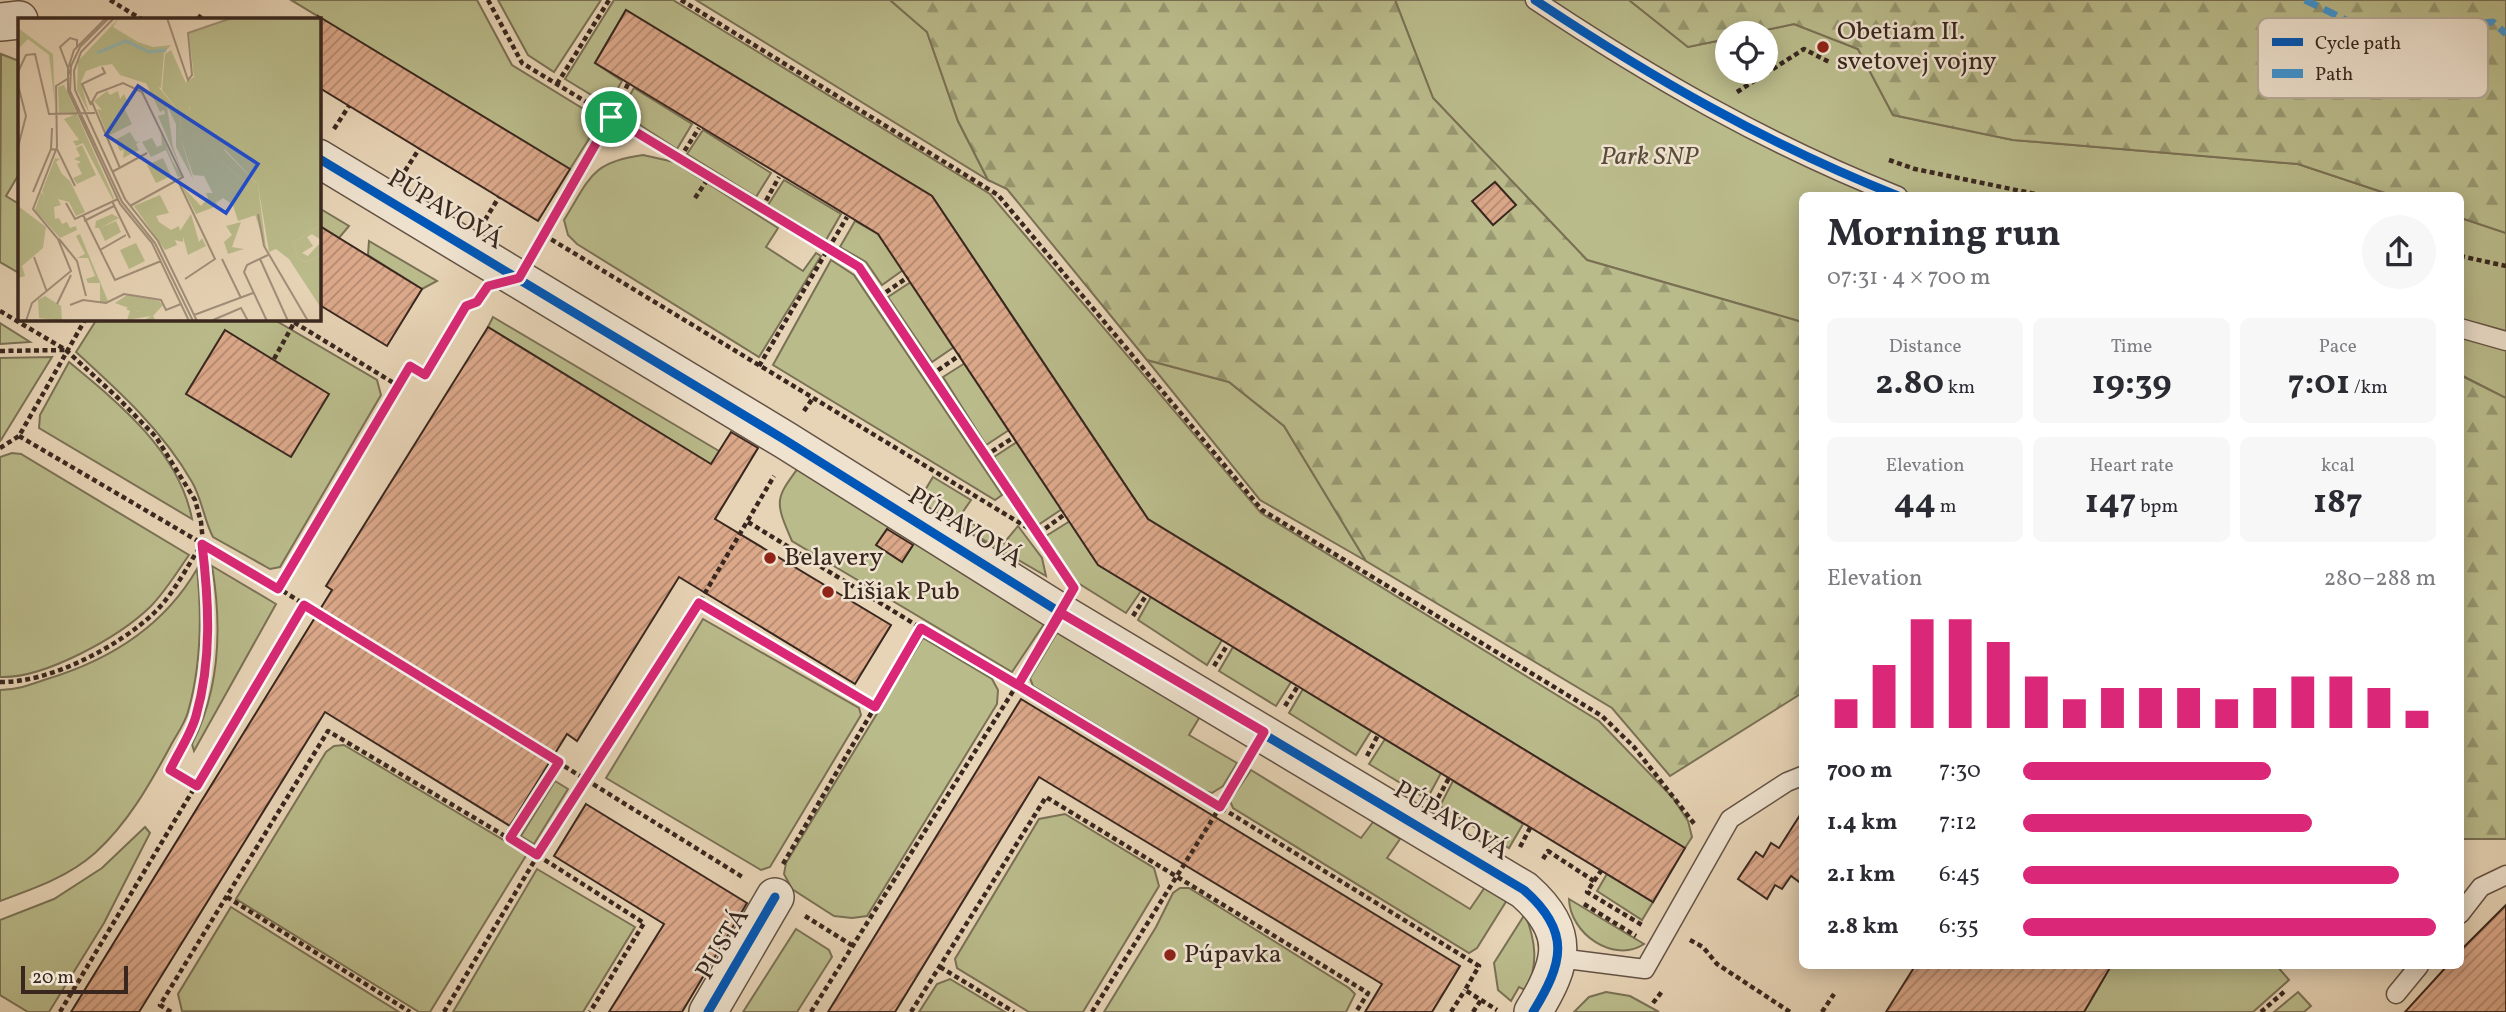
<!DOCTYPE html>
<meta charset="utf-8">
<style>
:root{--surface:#fff;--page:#f7f7f7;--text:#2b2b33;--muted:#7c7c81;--accent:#db2777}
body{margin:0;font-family:Vollkorn,serif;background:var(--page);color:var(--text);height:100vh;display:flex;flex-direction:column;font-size:26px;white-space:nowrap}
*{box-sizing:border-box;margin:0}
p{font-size:23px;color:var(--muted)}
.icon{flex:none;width:38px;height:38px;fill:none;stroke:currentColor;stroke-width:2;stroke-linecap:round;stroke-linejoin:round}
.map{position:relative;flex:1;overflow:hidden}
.drawer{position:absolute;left:1799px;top:192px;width:665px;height:777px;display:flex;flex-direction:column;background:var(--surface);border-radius:10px;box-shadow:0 4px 18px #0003}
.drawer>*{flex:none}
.tools{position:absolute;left:1715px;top:21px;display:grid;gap:14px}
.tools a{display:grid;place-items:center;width:63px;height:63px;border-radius:50%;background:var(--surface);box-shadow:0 4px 18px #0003;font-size:35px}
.scale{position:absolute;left:21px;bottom:18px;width:107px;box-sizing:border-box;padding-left:7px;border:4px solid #39271f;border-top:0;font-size:19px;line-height:24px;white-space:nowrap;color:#39271f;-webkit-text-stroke:5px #efe3d0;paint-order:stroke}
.pin{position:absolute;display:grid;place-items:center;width:60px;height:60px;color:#fff;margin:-30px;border:4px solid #fff;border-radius:50%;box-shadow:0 2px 7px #0007}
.round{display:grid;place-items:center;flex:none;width:74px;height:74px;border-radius:37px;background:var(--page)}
.head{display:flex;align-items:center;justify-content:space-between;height:119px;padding:0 28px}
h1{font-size:38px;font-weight:700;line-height:52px}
.metrics{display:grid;grid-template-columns:repeat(3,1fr);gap:10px;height:119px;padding:7px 28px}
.metrics div{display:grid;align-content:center;border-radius:10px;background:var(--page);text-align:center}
.metrics b{font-size:35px;font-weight:700}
.metrics small{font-size:19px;font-weight:400}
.metrics p{font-size:19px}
.chart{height:196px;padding:14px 28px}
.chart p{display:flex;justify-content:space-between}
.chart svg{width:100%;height:126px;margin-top:7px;stroke:var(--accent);stroke-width:6}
ul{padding:0 28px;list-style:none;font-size:23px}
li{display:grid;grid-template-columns:112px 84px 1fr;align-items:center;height:52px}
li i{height:18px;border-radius:9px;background:var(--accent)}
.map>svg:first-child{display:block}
.green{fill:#babb8b;stroke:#7a7155;stroke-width:2}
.forest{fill:url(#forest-firs);stroke:#7a7155;stroke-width:2}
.building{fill:url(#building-hatch);stroke:#39271f;stroke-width:2}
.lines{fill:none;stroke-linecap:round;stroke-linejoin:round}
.lane-casing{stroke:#645245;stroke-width:21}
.street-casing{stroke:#645245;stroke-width:40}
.path{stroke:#39271f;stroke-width:4.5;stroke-dasharray:5 3.5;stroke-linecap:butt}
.lane{stroke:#efe3d0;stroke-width:18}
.street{stroke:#efe3d0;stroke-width:37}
.quiet{stroke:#3e96d5;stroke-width:7;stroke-dasharray:14 7;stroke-linecap:butt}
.cycleway-casing{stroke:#efe3d0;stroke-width:13}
.cycleway{stroke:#0057b8;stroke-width:9}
.route-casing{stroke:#fff;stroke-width:14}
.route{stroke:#db2777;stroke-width:9}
.poi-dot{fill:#8f2418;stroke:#efe3d0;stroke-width:2.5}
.labels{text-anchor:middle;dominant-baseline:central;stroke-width:5;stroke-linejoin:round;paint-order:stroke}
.poi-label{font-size:26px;fill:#39271f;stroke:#efe3d0;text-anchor:start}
.park-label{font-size:26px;font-style:italic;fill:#594c3a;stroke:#efe3d0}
.street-label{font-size:26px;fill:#39271f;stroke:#efe3d0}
.inset-river{fill:none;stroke:#97b8b1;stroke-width:3.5}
.inset-road{fill:none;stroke:#a18f7a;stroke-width:2}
.view{fill:#1d4ed8;fill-opacity:0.15;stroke:#1d4ed8;stroke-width:3.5}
.inset-edge{fill:none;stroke:#39271f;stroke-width:3.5}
.key{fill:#efe3d0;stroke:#b8ab9b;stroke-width:2}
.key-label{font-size:19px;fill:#39271f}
</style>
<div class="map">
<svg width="2506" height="1012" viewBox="0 0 2506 1012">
<defs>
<pattern id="forest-firs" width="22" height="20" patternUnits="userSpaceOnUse" patternTransform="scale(1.75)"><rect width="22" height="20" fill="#babb8b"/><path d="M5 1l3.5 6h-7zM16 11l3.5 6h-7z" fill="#989871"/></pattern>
<pattern id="building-hatch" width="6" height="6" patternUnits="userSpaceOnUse" patternTransform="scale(1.75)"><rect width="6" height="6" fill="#dca88a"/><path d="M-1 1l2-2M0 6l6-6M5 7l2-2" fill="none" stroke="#b38970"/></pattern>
</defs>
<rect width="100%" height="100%" fill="#e7d4b6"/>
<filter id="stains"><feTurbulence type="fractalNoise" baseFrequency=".00286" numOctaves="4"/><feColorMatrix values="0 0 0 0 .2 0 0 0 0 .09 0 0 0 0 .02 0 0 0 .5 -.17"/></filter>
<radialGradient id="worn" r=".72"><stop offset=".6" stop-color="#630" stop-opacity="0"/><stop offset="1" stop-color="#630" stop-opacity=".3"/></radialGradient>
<!-- green -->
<g class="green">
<path d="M291 0H477L512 65 590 113 595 123 592 134 570 169Z"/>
<path d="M498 0H601L554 72 528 55Z"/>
<path d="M614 0H673L990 194 1261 513 1599 721 1673 798 1688 821 1692 837 1685 848 1148 519 932 196 626 10 595 63 622 81 608 105 565 79Z"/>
<path d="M696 0H890L927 32 958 121 988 180Z"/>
<path d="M1395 0H1629L1688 47 1727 39V72H1766V33H1752L1794 24 1858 49 1893 115 2013 140 2298 164 2394 196H1802V322L1587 260 1433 98Z"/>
<path d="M1 54 19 61V174L6 196 19 204V273L0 262Z"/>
<path d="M634 88 692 124 677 149 620 112Z"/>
<path d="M703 130 771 173 756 197 687 154Z"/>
<path d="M643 155 674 162 778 228 766 247 803 271 816 253 821 256 759 357 577 244 568 235 564 220C590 178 591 162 643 155Z"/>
<path d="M784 180 841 214 826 240 768 205Z"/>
<path d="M319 208 349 226 339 238 319 225Z"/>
<path d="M2461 218 2506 233V398L2461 375Z"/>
<path d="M855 221 878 234 903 270 882 285 866 262 840 247Z"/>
<path d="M369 241 437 281 422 289 368 255Z"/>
<path d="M831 260 854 275 1002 495 995 500 773 365Z"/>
<path d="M911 282 954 347 932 362 888 297Z"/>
<path d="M493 317 746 467 738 481 488 327Z"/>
<path d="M97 319H273L377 380 381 395 280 567 270 569 213 537C204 520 202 499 192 482 163 431 119 391 76 352Z"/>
<path d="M0 323 30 342 0 344Z"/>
<path d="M52 357 1 440 0 441V358Z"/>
<path d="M1147 360 1229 382 1284 426 1366 561 1260 500Z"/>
<path d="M69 362C120 404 179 452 192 519L39 428 40 415Z"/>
<path d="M965 363 1009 430 986 445 943 377Z"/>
<path d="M1017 442 1062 509 1038 525 994 457Z"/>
<path d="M12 453 21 454 189 555C177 572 165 592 150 607 119 637 44 679 0 677V457Z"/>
<path d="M801 464 892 521 877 545 902 561 918 537 1048 618 1012 672 792 541C774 500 775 499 801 464Z"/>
<path d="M933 477 971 500 960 516 1004 543 1018 526 1042 558 1046 576 918 502Z"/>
<path d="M1070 521 1141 591 1126 613 1078 583 1046 536Z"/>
<path d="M212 566 276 604 194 751 192 744C220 689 222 626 212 566Z"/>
<path d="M197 569C202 616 201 666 188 712 185 723 177 734 171 745 150 784 128 823 95 853 68 877 33 889 0 901V690C17 690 32 684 47 679 110 660 164 626 197 569Z"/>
<path d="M1151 597 1222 640 1207 665 1138 620Z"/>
<path d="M703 619 859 708 861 715 770 867 761 870 606 778Z"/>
<path d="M1061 626 1202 713 1189 735 1237 763 1223 786 1212 793 1204 791 1033 686 1030 678Z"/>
<path d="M923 638 992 679 998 690 997 704 867 916 852 918 834 916 792 889 784 874 786 863Z"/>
<path d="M1233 647 1291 682 1276 706 1219 671Z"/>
<path d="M1303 689 1371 731 1356 755 1289 713Z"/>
<path d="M1385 739 1441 773 1427 799 1369 764Z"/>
<path d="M344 745 527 854 430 1012H419L236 899 326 752 334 746Z"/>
<path d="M1251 770 1361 838 1373 822 1400 839 1387 858 1470 909 1485 887 1507 900 1477 948 1469 953 1233 808 1230 801Z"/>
<path d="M555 781 568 789 534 844 521 836Z"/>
<path d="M1453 781 1523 824 1509 848 1440 806Z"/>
<path d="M1065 814 1154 868 1159 886 1083 1012H1029L957 968 955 959 1039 819Z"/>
<path d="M145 827 150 833 104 923 49 1012H28L0 995V920L54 899 102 868Z"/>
<path d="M537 869 635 927 583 1012H453Z"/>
<path d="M1607 874 1653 902 1642 920 1597 891Z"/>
<path d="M1180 888H1189L1349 988 1355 994 1346 1012H1104L1156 927 1173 893Z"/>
<path d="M1569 899 1644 944C1614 964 1570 934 1569 899Z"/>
<path d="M231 907 399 1012 182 1011 178 994Z"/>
<path d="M1525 914C1536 942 1538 962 1527 991L1519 987 1511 1001 1498 990 1494 963Z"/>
<path d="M796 929 829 950 832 957 797 1012H743Z"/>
<path d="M2093 966H2277L2289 980 2253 1012H2084L2106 974Z"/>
<path d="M950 979 1005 1012H919L937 984Z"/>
<path d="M1606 992 1630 996 1659 1012H1574L1589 997Z"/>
<path d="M2298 992 2311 1006 2304 1012H2274Z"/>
</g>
<!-- forest -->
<g class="forest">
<path d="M890 0H1395L1433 98 1587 260 1802 322V693L1670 776 1612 708 1366 561 1284 426 1229 382 1147 360 1007 189 988 180 958 121 927 32Z"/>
<path d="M1629 0H2506V233L2461 218 2460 196H2394L2298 164 2013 140 1893 115 1858 49 1794 24 1752 33H1727V39L1688 47Z"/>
<path d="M2460 375 2506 398V839H2461Z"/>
</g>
<!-- building -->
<g class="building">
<path d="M626 10 932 196 1148 519 1685 848 1653 902 1098 565 878 234 595 63Z"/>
<path d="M318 16 570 169 538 221 318 87Z"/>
<path d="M1495 182 1516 205 1493 225 1472 201Z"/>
<path d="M318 225 422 289 387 346 318 304Z"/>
<path d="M488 327 711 464 731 432 758 448 715 519 891 625 855 684 679 577 577 741 567 734 510 826 325 712 139 1012H71L332 590 326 586Z"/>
<path d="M225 330 329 394 291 457 186 394Z"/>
<path d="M887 529 913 545 902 562 876 545Z"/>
<path d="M1021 699 1460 966 1432 1012H1365L1382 984 1039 777 895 1012H828Z"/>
<path d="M586 804 747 903 682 1012H609L664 924 554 856Z"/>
<path d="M1802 812V884L1791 876 1782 889 1775 885 1767 899 1738 879 1756 852 1763 857 1771 843 1779 848Z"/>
<path d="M2506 905V1012H2405L2447 966H2460V951Z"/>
<path d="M1915 966H2111L2084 1012H1886Z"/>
</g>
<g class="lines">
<defs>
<g id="lane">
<path d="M1535 0C1652 78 1767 144 1898 196"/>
<path d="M2460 328 2506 341"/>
<path d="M2460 914 2481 887 2506 875"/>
<path d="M1559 958 1645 969 1730 819 1787 782 1802 776"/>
<path d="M2396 994 2419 966"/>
</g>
<g id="street">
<path d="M0 22 19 20"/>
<path d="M318 158 785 440 1061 613 1524 890C1572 932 1563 963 1533 1012"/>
<path d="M708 1012 775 897"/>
</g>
</defs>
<!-- lane casing -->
<use href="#lane" class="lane-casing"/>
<!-- street casing -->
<use href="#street" class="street-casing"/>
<!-- path -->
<g class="path">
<path d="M110 0 141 19"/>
<path d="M488 0 522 63 611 117 537 247"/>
<path d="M681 0 998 195 1262 510 1602 716 1634 747 1696 826"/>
<path d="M198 19 201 15"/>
<path d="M557 84 609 0"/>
<path d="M628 84 611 117 859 267 1061 568"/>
<path d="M1737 92 1804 49 1831 63"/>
<path d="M334 129 349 106"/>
<path d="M680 158 699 128"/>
<path d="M1889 160 1915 169 2045 196"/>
<path d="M405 171 419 149"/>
<path d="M695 198 710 176"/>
<path d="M762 208 779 177"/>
<path d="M485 220 499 197"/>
<path d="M544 235 1038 534 1065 514"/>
<path d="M2460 256 2506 266"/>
<path d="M879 297 908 277"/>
<path d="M0 311 66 350 118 398 156 437 195 500 201 522 209 602 206 666 196 718 170 770 197 786"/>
<path d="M287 318 397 385"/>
<path d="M0 351 65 350"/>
<path d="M274 359 294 323"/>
<path d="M759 366 847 217"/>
<path d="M931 375 960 355"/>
<path d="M804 411 813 398"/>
<path d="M19 436 278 588 744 878"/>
<path d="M0 448 19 436 86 318"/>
<path d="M985 456 1014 437"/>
<path d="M748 522 921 628"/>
<path d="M278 588 410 366 425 375 465 306 480 298"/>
<path d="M699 603 875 707"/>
<path d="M1133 616 1147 594"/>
<path d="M1214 666 1228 644"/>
<path d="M0 682C50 683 120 646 155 612 174 593 187 567 201 545"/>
<path d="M1285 706 1298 686"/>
<path d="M1367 756 1378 735"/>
<path d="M1245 765 1220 807 1479 966 1465 990 1497 1010"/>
<path d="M1438 798 1449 778"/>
<path d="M510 838 559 763"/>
<path d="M1520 847 1530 828"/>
<path d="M1543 859 1548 851 1594 881 1587 892 1642 925"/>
<path d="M783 864 921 628 1220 807 1092 1012"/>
<path d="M1594 881 1601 871"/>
<path d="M227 897 410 1012"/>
<path d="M1584 904 1636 936"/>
<path d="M805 916 853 946"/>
<path d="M1690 940 1703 947 1717 964 1790 1012"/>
<path d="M940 967 1014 1012"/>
<path d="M1653 1003 1663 990"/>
<path d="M60 1012 304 605"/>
<path d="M171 1012 160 1005 328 731 537 855 644 923 590 1012"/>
<path d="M444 1012 584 778 699 603 774 476"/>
<path d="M811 1012 1044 642"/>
<path d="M911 1012 1046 797 1368 993 1356 1012"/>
<path d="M1451 1012 1465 990"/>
<path d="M1473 1012 1481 1000"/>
<path d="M1822 1012 1834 994"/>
<path d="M2261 1012 2285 991"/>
</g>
<!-- lane -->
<use href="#lane" class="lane"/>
<!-- street -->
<use href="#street" class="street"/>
<!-- quiet -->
<path class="quiet" d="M2305 0 2383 38 2424 41 2455 25 2493 22 2506 34"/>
<defs>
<g id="cycleway">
<path d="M1535 0C1652 78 1767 144 1898 196"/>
<path d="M318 158 785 440 1061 613 1524 890C1572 932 1563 963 1533 1012"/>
<path d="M708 1012 775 897"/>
</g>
</defs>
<!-- cycleway casing -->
<use href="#cycleway" class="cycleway-casing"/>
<!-- cycleway -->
<use href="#cycleway" class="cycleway"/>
</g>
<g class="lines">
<defs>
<path id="route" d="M611 117 519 278 488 286 477 302 466 306 425 375 410 366 278 589 202 544C209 602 212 660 196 716 191 734 178 753 170 770L197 786 304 605 559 762 510 838 537 855 699 603 875 707 921 628 1018 685 1061 613 1264 732 1220 807 1018 685 1074 588 859 267 611 117"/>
</defs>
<!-- route casing -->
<use href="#route" class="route-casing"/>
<!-- route -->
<use href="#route" class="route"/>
</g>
<!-- markers -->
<g class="poi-dot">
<circle cx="1823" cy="47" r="7"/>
<circle cx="770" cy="558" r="7"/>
<circle cx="828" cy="592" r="7"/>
<circle cx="1170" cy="955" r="7"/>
</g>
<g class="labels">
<!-- poi labels -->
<g class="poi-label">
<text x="1837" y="32">Obetiam II.<tspan x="1837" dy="30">svetovej vojny</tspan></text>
<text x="784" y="558">Belavery</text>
<text x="842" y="592">Lišiak Pub</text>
<text x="1184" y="955">Púpavka</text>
</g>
<!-- park labels -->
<g class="park-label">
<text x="1649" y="157">Park SNP</text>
</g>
<!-- street labels -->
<g class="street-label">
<text transform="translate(445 210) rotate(31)">PÚPAVOVÁ</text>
<text transform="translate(965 528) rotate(32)">PÚPAVOVÁ</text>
<text transform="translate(1451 821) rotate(31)">PÚPAVOVÁ</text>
<text transform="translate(723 944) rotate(-59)">PUSTÁ</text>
</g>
</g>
<!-- overview -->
<g transform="translate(18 18)">
<rect width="303" height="303" fill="#e7d4b6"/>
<path d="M176 59 207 133 240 167 248 230 226 163 188 130 170 86 168 64ZM128 65H137L162 95 163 121 175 161 158 129V106L149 88 155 129 165 156 140 98 147 96 146 92 142 94ZM46 67 96 180 95 182 65 125 58 128 55 123 61 122 46 101 56 97 41 95 40 69ZM89 73 92 77 100 73 102 81 106 76 111 87 106 90 114 106 90 118 79 91 84 92 76 83ZM112 114 118 124 122 123 118 126 121 132 105 140 106 132 102 133 97 122ZM143 115 155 144 164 158 160 159 148 132 133 139 124 124 134 120 139 129 144 127ZM64 127 78 157 59 166 55 160 64 156 59 146 63 144 56 141 62 138 58 130ZM37 140 42 141 38 144 44 156 52 163 67 194 58 198 51 184 40 181 43 187 36 189 37 201 41 200 44 206 49 204 52 210 58 208 59 212 42 220 17 192 23 174 26 178 24 173ZM145 140 153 158 138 165 129 147ZM163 167 183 188 190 180 188 175H197L199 188 178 196ZM142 177 151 195 138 198 141 204 153 212 161 208 162 213 173 196 181 224 184 220 188 228 170 237 165 219V224L157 222 159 227 147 232 116 188ZM94 196 101 200 82 210 98 203 103 214 87 223 81 210H77L78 203ZM303 207V222L294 216 289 219 295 228 284 235 290 238 301 226 303 237 288 244 280 240 275 225ZM62 216 90 283 93 282 88 284H82V265H70L68 261 77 258 70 240H59L67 236 58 218ZM118 225 127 243 111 251 102 232ZM109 277 141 283 145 287 135 298 138 303H125L133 298 97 285Z" fill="#babb8b"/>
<path d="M101 0 95 9 120 24 135 29 153 27 146 35 143 70 102 57 94 46 82 48 68 53 63 64 71 95 59 72 60 43ZM215 0H303V207L275 225 280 240 288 244 303 237V290L271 241 258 231 251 234 240 167 199 123 176 59 171 15ZM0 10 35 36 37 87 31 37 10 21 0 31ZM153 32 172 74 171 91 182 96 187 109 188 130 226 163 238 197 220 203 215 187 205 180 199 184 186 158 175 157 163 121 162 95 144 72 147 36ZM0 188 28 209 25 230 4 248 7 258 0 260ZM223 204 214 229 226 231 210 236 206 224 214 217 208 208ZM27 278 43 288 44 303 21 300 20 282ZM116 285 120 294 129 289 133 298 109 302 112 293 108 291Z" fill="#babb8b"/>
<path class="inset-river" d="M79 35 108 23 131 34 148 32"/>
<path class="inset-road" d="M88 0 56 32 50 51V73L102 186 134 225 171 303M91 0 62 29 53 48 52 73 104 184 137 225 175 303M96 0 63 34 56 53 57 72 107 181 140 223 179 303M149 0 170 62 174 57 170 15 214 0M0 54 8 37 17 36 31 96 77 95M53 58 42 29 52 20 59 22V30M0 67 8 98 0 129M73 87 64 66 87 55 84 49M33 131 34 110M39 131 57 168M102 150 74 84 79 75 105 65 124 74 165 159 112 188M94 154 129 135M161 165 197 241 167 261M15 174 33 131 38 132M94 183 112 220M48 185 57 201 100 181M240 196 246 228 290 303M65 197 97 262 143 243M66 203 96 188M41 221 59 243 68 278M82 232 108 217M16 239 29 274M204 241 223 280M242 241 270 303M39 286 53 257M52 287 65 282 88 285 106 276 143 282 148 292 163 286M176 297 235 275M195 302 223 290 230 303M8 303 14 285 53 253 40 221 15 191 39 129 38 68 51 60M249 303 226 254 229 247 250 237"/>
<path class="view" d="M120 68 240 146 208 195 88 117Z"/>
<rect width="303" height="303" class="inset-edge"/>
</g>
<!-- legend -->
<rect x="2258" y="18" width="230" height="80" rx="10" class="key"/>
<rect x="2272" y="38" width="31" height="8" fill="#0057b8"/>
<rect x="2272" y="69" width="31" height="9" fill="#3e96d5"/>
<g class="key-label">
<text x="2315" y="49">Cycle path</text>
<text x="2315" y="80">Path</text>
</g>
<rect width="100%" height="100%" filter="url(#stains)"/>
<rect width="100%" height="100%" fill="url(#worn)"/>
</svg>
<div class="tools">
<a><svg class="icon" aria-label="locate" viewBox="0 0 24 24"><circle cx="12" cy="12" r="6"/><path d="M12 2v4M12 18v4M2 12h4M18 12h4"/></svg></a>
</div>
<div class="scale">20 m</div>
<div class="pin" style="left:611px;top:117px;background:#1e9e55"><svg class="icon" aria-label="arrive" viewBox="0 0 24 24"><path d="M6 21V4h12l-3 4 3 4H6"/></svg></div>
<section class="drawer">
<div class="head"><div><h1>Morning run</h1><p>07:31 · 4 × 700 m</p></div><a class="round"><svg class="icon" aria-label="share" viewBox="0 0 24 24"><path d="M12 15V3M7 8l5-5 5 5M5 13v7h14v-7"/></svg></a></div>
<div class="metrics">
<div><p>Distance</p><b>2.80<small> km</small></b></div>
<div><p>Time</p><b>19:39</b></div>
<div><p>Pace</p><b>7:01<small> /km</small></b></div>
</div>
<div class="metrics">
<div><p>Elevation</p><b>44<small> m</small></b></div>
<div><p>Heart rate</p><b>147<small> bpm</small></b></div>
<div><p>kcal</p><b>187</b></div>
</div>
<div class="chart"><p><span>Elevation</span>280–288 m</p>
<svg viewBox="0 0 160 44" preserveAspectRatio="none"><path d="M5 44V34M15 44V22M25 44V6M35 44V6M45 44V14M55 44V26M65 44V34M75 44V30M85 44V30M95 44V30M105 44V34M115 44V30M125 44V26M135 44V26M145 44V30M155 44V38"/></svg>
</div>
<ul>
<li><b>700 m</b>7:30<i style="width:60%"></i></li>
<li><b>1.4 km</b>7:12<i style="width:70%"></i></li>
<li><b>2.1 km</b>6:45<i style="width:91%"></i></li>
<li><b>2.8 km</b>6:35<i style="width:100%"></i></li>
</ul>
</section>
</div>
